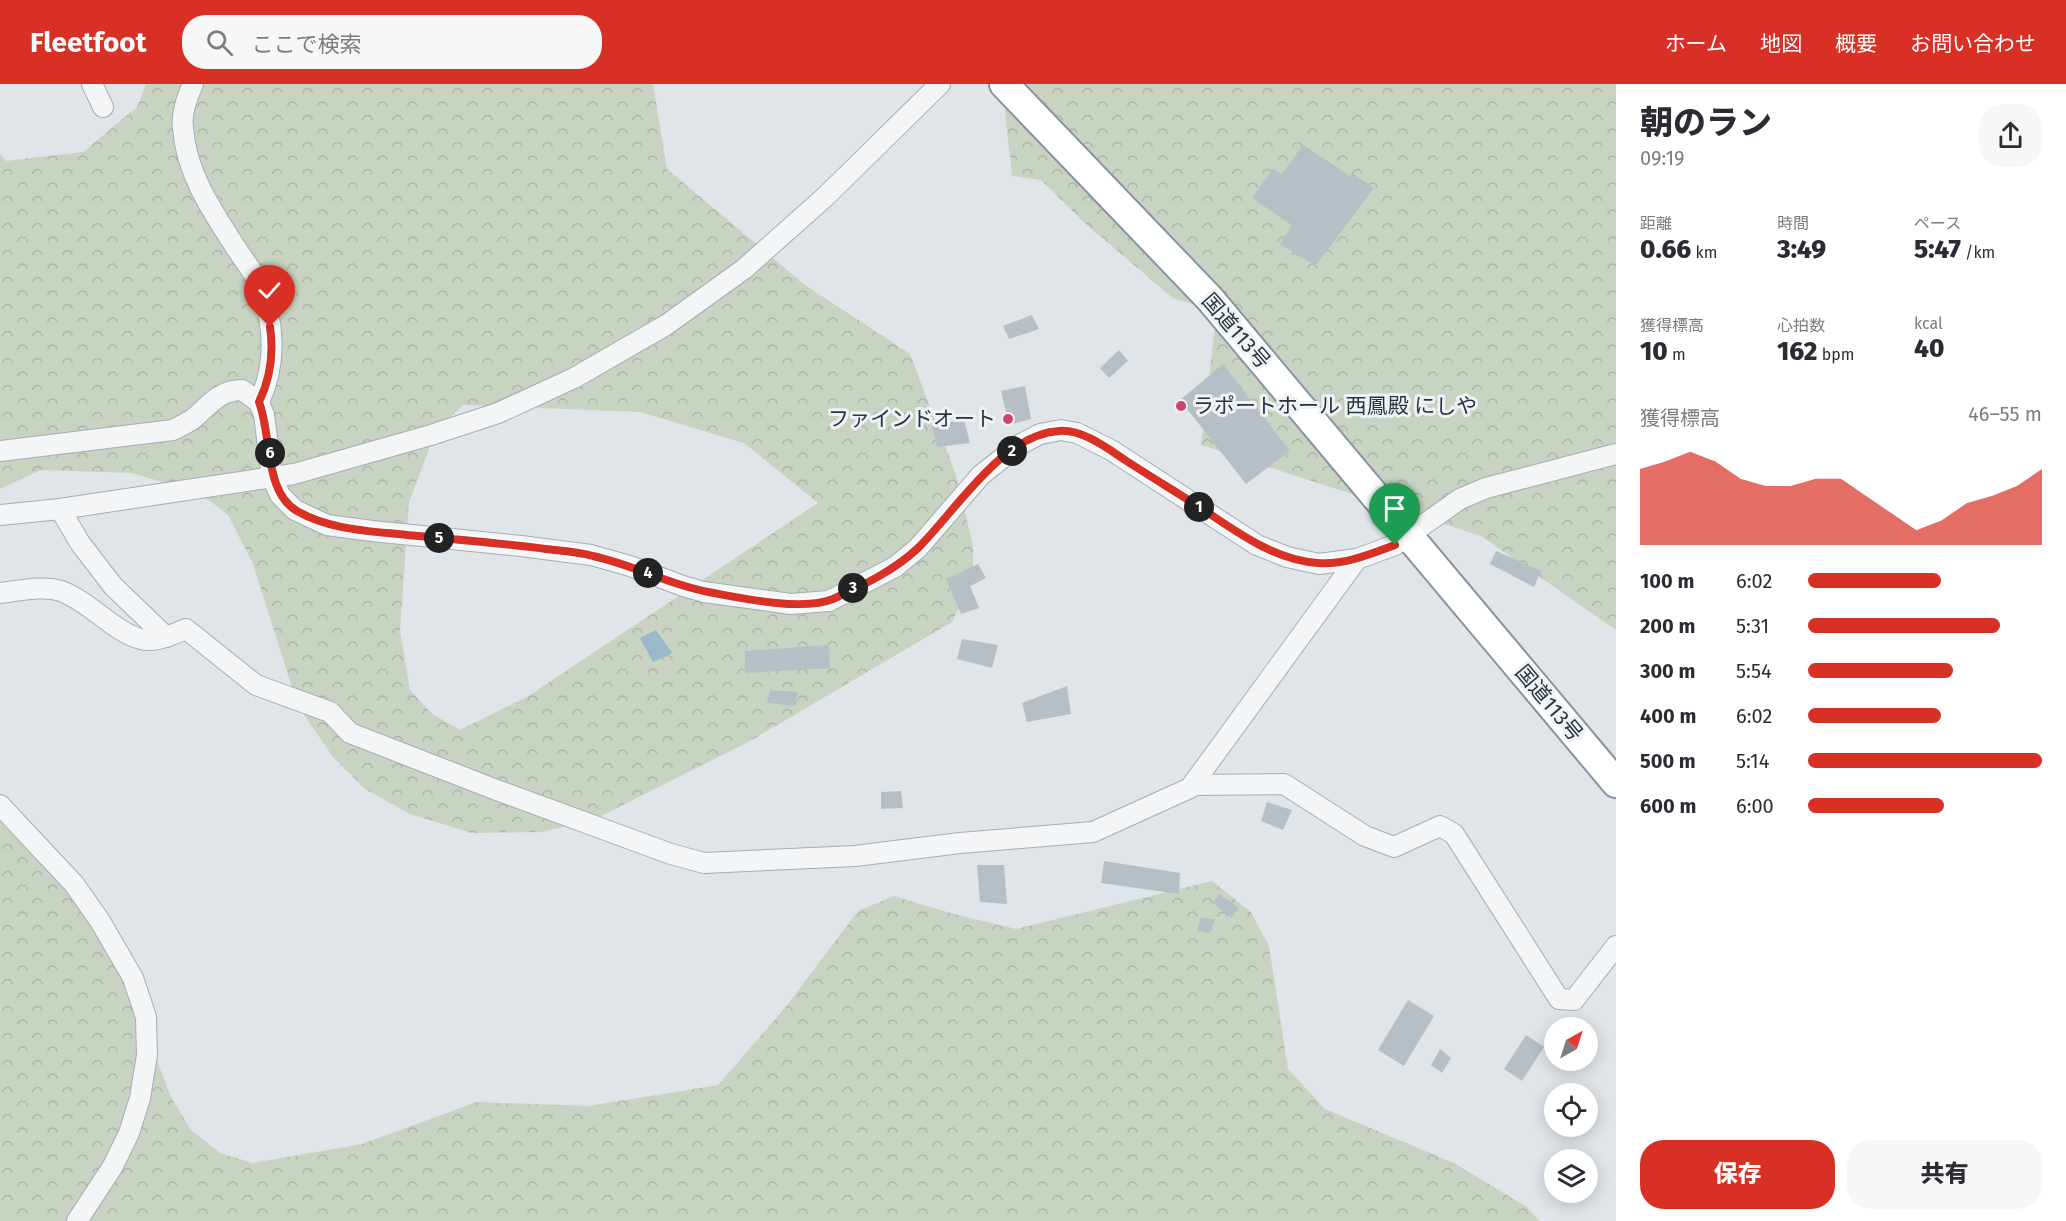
<!DOCTYPE html>
<html lang="ja">
<meta charset="utf-8">
<style>
:root{--surface:#fff;--page:#f7f7f7;--text:#2b2b33;--muted:#7c7c81;--accent:#d93025}
body{margin:0;font-family:"Fira Sans","Noto Sans JP",sans-serif;background:var(--page);color:var(--text);height:100vh;display:flex;flex-direction:column;font-size:22px;white-space:nowrap}
*{box-sizing:border-box;margin:0}
p{font-size:20px;color:var(--muted)}
.icon{flex:none;width:33px;height:33px;fill:none;stroke:currentColor;stroke-width:2;stroke-linecap:round;stroke-linejoin:round}
.map{position:relative;flex:1;overflow:hidden}
.sheet{display:flex;flex-direction:column;background:var(--surface);width:450px}
.sheet>*{flex:none}
.needle{width:39px;rotate:39deg}
.buttons{position:absolute;left:1544px;top:933px;display:grid;gap:12px}
.buttons a{display:grid;place-items:center;width:54px;height:54px;border-radius:50%;background:var(--surface);box-shadow:0 3px 15px #0003;font-size:30px}
.pin{position:absolute;display:grid;place-items:center;width:51px;height:51px;color:#fff;margin:-62px -26px;border-radius:50% 50% 50% 0;rotate:-45deg;box-shadow:0 0 6px #0007}
.pin .icon{rotate:45deg}
.km{position:absolute;width:30px;height:30px;margin:-15px;border-radius:50%;background:#222;color:#fff;font-size:16px;line-height:30px;text-align:center}
.round{display:grid;place-items:center;flex:none;width:63px;height:63px;border-radius:24px;background:var(--page)}
.head{display:flex;align-items:center;justify-content:space-between;height:102px;padding:0 24px}
h1{font-size:33px;font-weight:800;line-height:45px}
.figures{display:grid;grid-template-columns:repeat(3,1fr);gap:9px;height:102px;padding:6px 24px}
.figures div{display:grid;align-content:center}
.figures b{font-size:26px;font-weight:800}
.figures small{font-size:16px;font-weight:400}
.figures p{font-size:16px}
.chart{height:168px;padding:12px 24px}
.chart p{display:flex;justify-content:space-between}
.chart svg{width:100%;height:108px;margin-top:6px;fill:var(--accent);opacity:.7}
.button{display:flex;gap:12px;margin-top:auto;padding:12px 24px}
.button a{flex:1;height:69px;border-radius:24px;background:var(--accent);color:#fff;font-size:24px;font-weight:800;line-height:69px;text-align:center}
.button a+a{background:var(--page);color:var(--text)}
ul{padding:0 24px;list-style:none;font-size:20px}
li{display:grid;grid-template-columns:96px 72px 1fr;align-items:center;height:45px}
li i{height:15px;border-radius:8px;background:var(--accent)}
header{display:flex;align-items:center;gap:36px;box-sizing:border-box;height:84px;padding:0 30px;background:var(--accent);color:#fff}
header strong{font-size:28px}
nav{display:flex;gap:33px;margin-inline-start:auto;font-size:21px}
.search{width:420px;height:54px;background:var(--page);display:flex;align-items:center;gap:15px;box-sizing:border-box;padding:0 21px;border-radius:24px;color:var(--muted);font-size:22px}
main{display:flex;flex:1;min-height:0}
.map>svg:first-child{display:block}
.forest{fill:url(#forest-crowns);fill-rule:evenodd}
.water{fill:#9ab8ca}
.building{fill:#b7bfc6}
.lines{fill:none;stroke-linecap:round;stroke-linejoin:round}
.minor-casing{stroke:#a5adb3;stroke-width:22}
.highway-casing{stroke:#8794a0;stroke-width:32}
.minor{stroke:#f3f5f7;stroke-width:20}
.highway{stroke:#fff;stroke-width:28}
.route-casing{stroke:#fff;stroke-width:12}
.route{stroke:#d93025;stroke-width:8}
.poi-dot{fill:#d0436c;stroke:#eff3f6;stroke-width:2}
.labels{text-anchor:middle;dominant-baseline:central;stroke-width:6;stroke-linejoin:round;paint-order:stroke}
.street-label{font-size:21px;fill:#283541;stroke:#eff3f6}
.poi-label{font-size:21px;fill:#283541;stroke:#eff3f6;text-anchor:start}
</style>
<header>
<strong>Fleetfoot</strong>
<div class="search"><svg class="icon" aria-label="search" viewBox="0 0 24 24"><circle cx="10" cy="10" r="6"/><path d="M15 15l6 6"/></svg>ここで検索</div>
<nav><a>ホーム</a><a>地図</a><a>概要</a><a>お問い合わせ</a></nav>
</header>
<main>
<div class="map">
<svg width="1616" height="1137" viewBox="0 0 1616 1137">
<defs>
<pattern id="forest-crowns" width="20" height="18" patternUnits="userSpaceOnUse" patternTransform="scale(1.5)"><rect width="20" height="18" fill="#c8d3c1"/><path d="M2 6a3 3 0 1 1 6 0M12 15a3 3 0 1 1 6 0" fill="none" stroke="#acb6a7"/></pattern>
</defs>
<rect width="100%" height="100%" fill="#e0e5e9"/>
<!-- forest -->
<g class="forest">
<path d="M146 0H653L667 85 805 201 910 270 955 388 973 461V496L952 538 750 657 593 736 542 748 471 749 410 730 365 705 333 673 298 622 253 480 228 431 210 417 189 406 132 389 41 386 0 405V70L6 77 83 68 137 23ZM463 321 640 328 744 359 818 419 527 613 460 646 432 630 410 606 400 546 409 418 436 347Z"/>
<path d="M1002 0H1616V546L1481 452 1201 361 1217 226 1174 215 1087 141 1041 96 1012 92Z"/>
<path d="M0 711 96 835 121 885 171 1013 191 1046 220 1069 253 1079 362 1060 477 1018 589 1022 718 1001 784 925 858 827 894 812 954 830 1016 845 1212 797 1251 828 1269 862 1288 985 1325 1025 1454 1079 1527 1123 1539 1137H0Z"/>
</g>
<!-- water -->
<path class="water" d="M656 546 672 569 653 578 640 554Z"/>
<!-- building -->
<g class="building">
<path d="M1303 61 1350 92 1352 89 1374 104 1316 181 1292 169 1293 168 1280 160 1292 141 1252 114 1273 85 1282 90Z"/>
<path d="M1032 231 1039 245 1009 255 1003 242Z"/>
<path d="M1119 266 1128 277 1109 294 1100 284Z"/>
<path d="M1223 280 1290 367 1246 400 1180 316Z"/>
<path d="M1025 302 1031 335 1009 341 1001 307Z"/>
<path d="M964 335 970 359 937 363 932 342Z"/>
<path d="M1496 467 1541 487 1534 503 1490 480Z"/>
<path d="M978 480 986 494 970 502 979 524 961 530 946 495Z"/>
<path d="M962 555 998 561 992 584 957 575Z"/>
<path d="M829 561 830 584 745 589V567Z"/>
<path d="M1067 602 1071 630 1027 638 1022 619Z"/>
<path d="M770 606 797 608 796 622 768 619Z"/>
<path d="M901 707 903 724 881 725V708Z"/>
<path d="M1267 718 1292 726 1283 746 1261 737Z"/>
<path d="M1104 777 1180 789 1179 810 1101 799Z"/>
<path d="M977 781H1004L1007 820 980 818Z"/>
<path d="M1219 810 1239 824 1231 834 1213 819Z"/>
<path d="M1201 834 1215 835 1210 849 1197 847Z"/>
<path d="M1408 916 1434 932 1404 982 1378 966Z"/>
<path d="M1526 951 1544 963 1522 997 1504 985Z"/>
<path d="M1440 965 1451 974 1442 989 1431 981Z"/>
</g>
<g class="lines">
<defs>
<g id="minor">
<path d="M92 0 103 23"/>
<path d="M193 0C187 13 181 30 183 44 186 89 212 127 236 164 243 175 252 186 258 198 275 237 277 280 259 318"/>
<path d="M0 367 173 346C180 342 188 339 194 334 210 320 220 306 242 306L259 318 264 331 272 393 280 411 295 426 327 441 372 447 521 462 591 471 630 482 683 502 704 508 791 520 829 517 895 483 918 464 981 391 1019 361 1040 350 1061 346 1077 349 1111 366 1257 461 1287 473 1319 480 1357 475 1395 461 1460 415 1486 404 1616 370"/>
<path d="M60 425 80 459 113 502 166 553"/>
<path d="M0 431 60 425 294 390 431 351 498 329 574 294 666 241 744 185 825 113 940 0"/>
<path d="M0 509C19 507 43 501 61 507 89 517 115 549 141 555 156 559 173 550 186 545L256 601 330 628 350 649 494 705 671 770 704 779 855 772 960 759 1093 748 1190 704 1357 475"/>
<path d="M1193 701 1284 700 1365 752 1394 763 1440 742 1454 750 1559 915 1574 916 1616 862"/>
<path d="M0 721 74 800 100 837 133 894 146 933 147 971 140 1014 129 1049 113 1082 77 1137"/>
</g>
<path id="highway" d="M1004 0 1210 215 1616 699"/>
</defs>
<!-- minor casing -->
<use href="#minor" class="minor-casing"/>
<!-- highway casing -->
<use href="#highway" class="highway-casing"/>
<!-- minor -->
<use href="#minor" class="minor"/>
<!-- highway -->
<use href="#highway" class="highway"/>
</g>
<g class="lines">
<defs>
<path id="route" d="M270 243C274 270 271 293 259 318 272 352 264 408 297 427 330 446 370 447 407 451 453 455 500 459 546 465 562 467 578 468 593 472 634 481 672 502 714 509 745 515 804 527 833 515 862 502 895 486 918 464 955 428 1002 350 1059 347 1082 345 1107 364 1125 376 1151 393 1178 409 1204 426 1238 449 1275 476 1318 479 1344 481 1371 470 1395 461"/>
</defs>
<!-- route casing -->
<use href="#route" class="route-casing"/>
<!-- route -->
<use href="#route" class="route"/>
</g>
<!-- markers -->
<g class="poi-dot">
<circle cx="1181" cy="322" r="6"/>
<circle cx="1008" cy="335" r="6"/>
</g>
<g class="labels">
<!-- street labels -->
<g class="street-label">
<text transform="translate(1236 247) rotate(49)">国道113号</text>
<text transform="translate(1549 619) rotate(50)">国道113号</text>
</g>
<!-- poi labels -->
<g class="poi-label">
<text x="1193" y="322">ラポートホール 西鳳殿 にしや</text>
<text x="996" y="335" text-anchor="end">ファインドオート</text>
</g>
</g>
</svg>
<div class="buttons">
<a><svg class="needle" viewBox="-14 -14 28 28"><path d="M0-13l5 13h-10z" fill="#e53935"/><path d="M0 13l5-13h-10z" fill="#7c7c81"/></svg></a>
<a><svg class="icon" aria-label="locate" viewBox="0 0 24 24"><circle cx="12" cy="12" r="6"/><path d="M12 2v4M12 18v4M2 12h4M18 12h4"/></svg></a>
<a><svg class="icon" aria-label="layers" viewBox="0 0 24 24"><path d="M12 4l9 5-9 5-9-5zM3 14l9 5 9-5"/></svg></a>
</div>
<div class="pin" style="left:1395px;top:461px;background:#1e9e55"><svg class="icon" aria-label="arrive" viewBox="0 0 24 24"><path d="M6 21V4h12l-3 4 3 4H6"/></svg></div>
<div class="pin" style="left:270px;top:243px;background:#d93025"><svg class="icon" aria-label="check" viewBox="0 0 24 24"><path d="M5 12l5 5 9-10"/></svg></div>
<b class="km" style="left:1199px;top:423px">1</b>
<b class="km" style="left:1012px;top:367px">2</b>
<b class="km" style="left:853px;top:504px">3</b>
<b class="km" style="left:648px;top:489px">4</b>
<b class="km" style="left:439px;top:454px">5</b>
<b class="km" style="left:270px;top:369px">6</b>
</div>
<section class="sheet">
<div class="head"><div><h1>朝のラン</h1><p>09:19</p></div><a class="round"><svg class="icon" aria-label="share" viewBox="0 0 24 24"><path d="M12 15V3M7 8l5-5 5 5M5 13v7h14v-7"/></svg></a></div>
<div class="figures">
<div><p>距離</p><b>0.66<small> km</small></b></div>
<div><p>時間</p><b>3:49</b></div>
<div><p>ペース</p><b>5:47<small> /km</small></b></div>
</div>
<div class="figures">
<div><p>獲得標高</p><b>10<small> m</small></b></div>
<div><p>心拍数</p><b>162<small> bpm</small></b></div>
<div><p>kcal</p><b>40</b></div>
</div>
<div class="chart"><p><span>獲得標高</span>46–55 m</p>
<svg viewBox="0 0 160 44" preserveAspectRatio="none"><path d="M0 44V13L10 10L20 6L30 10L40 17L50 20L60 20L70 17L80 17L90 24L100 31L110 38L120 34L130 27L140 24L150 20L160 13V44z"/></svg>
</div>
<ul>
<li><b>100 m</b>6:02<i style="width:57%"></i></li>
<li><b>200 m</b>5:31<i style="width:82%"></i></li>
<li><b>300 m</b>5:54<i style="width:62%"></i></li>
<li><b>400 m</b>6:02<i style="width:57%"></i></li>
<li><b>500 m</b>5:14<i style="width:100%"></i></li>
<li><b>600 m</b>6:00<i style="width:58%"></i></li>
</ul>
<div class="button"><a>保存</a><a>共有</a></div>
</section>
</main>
